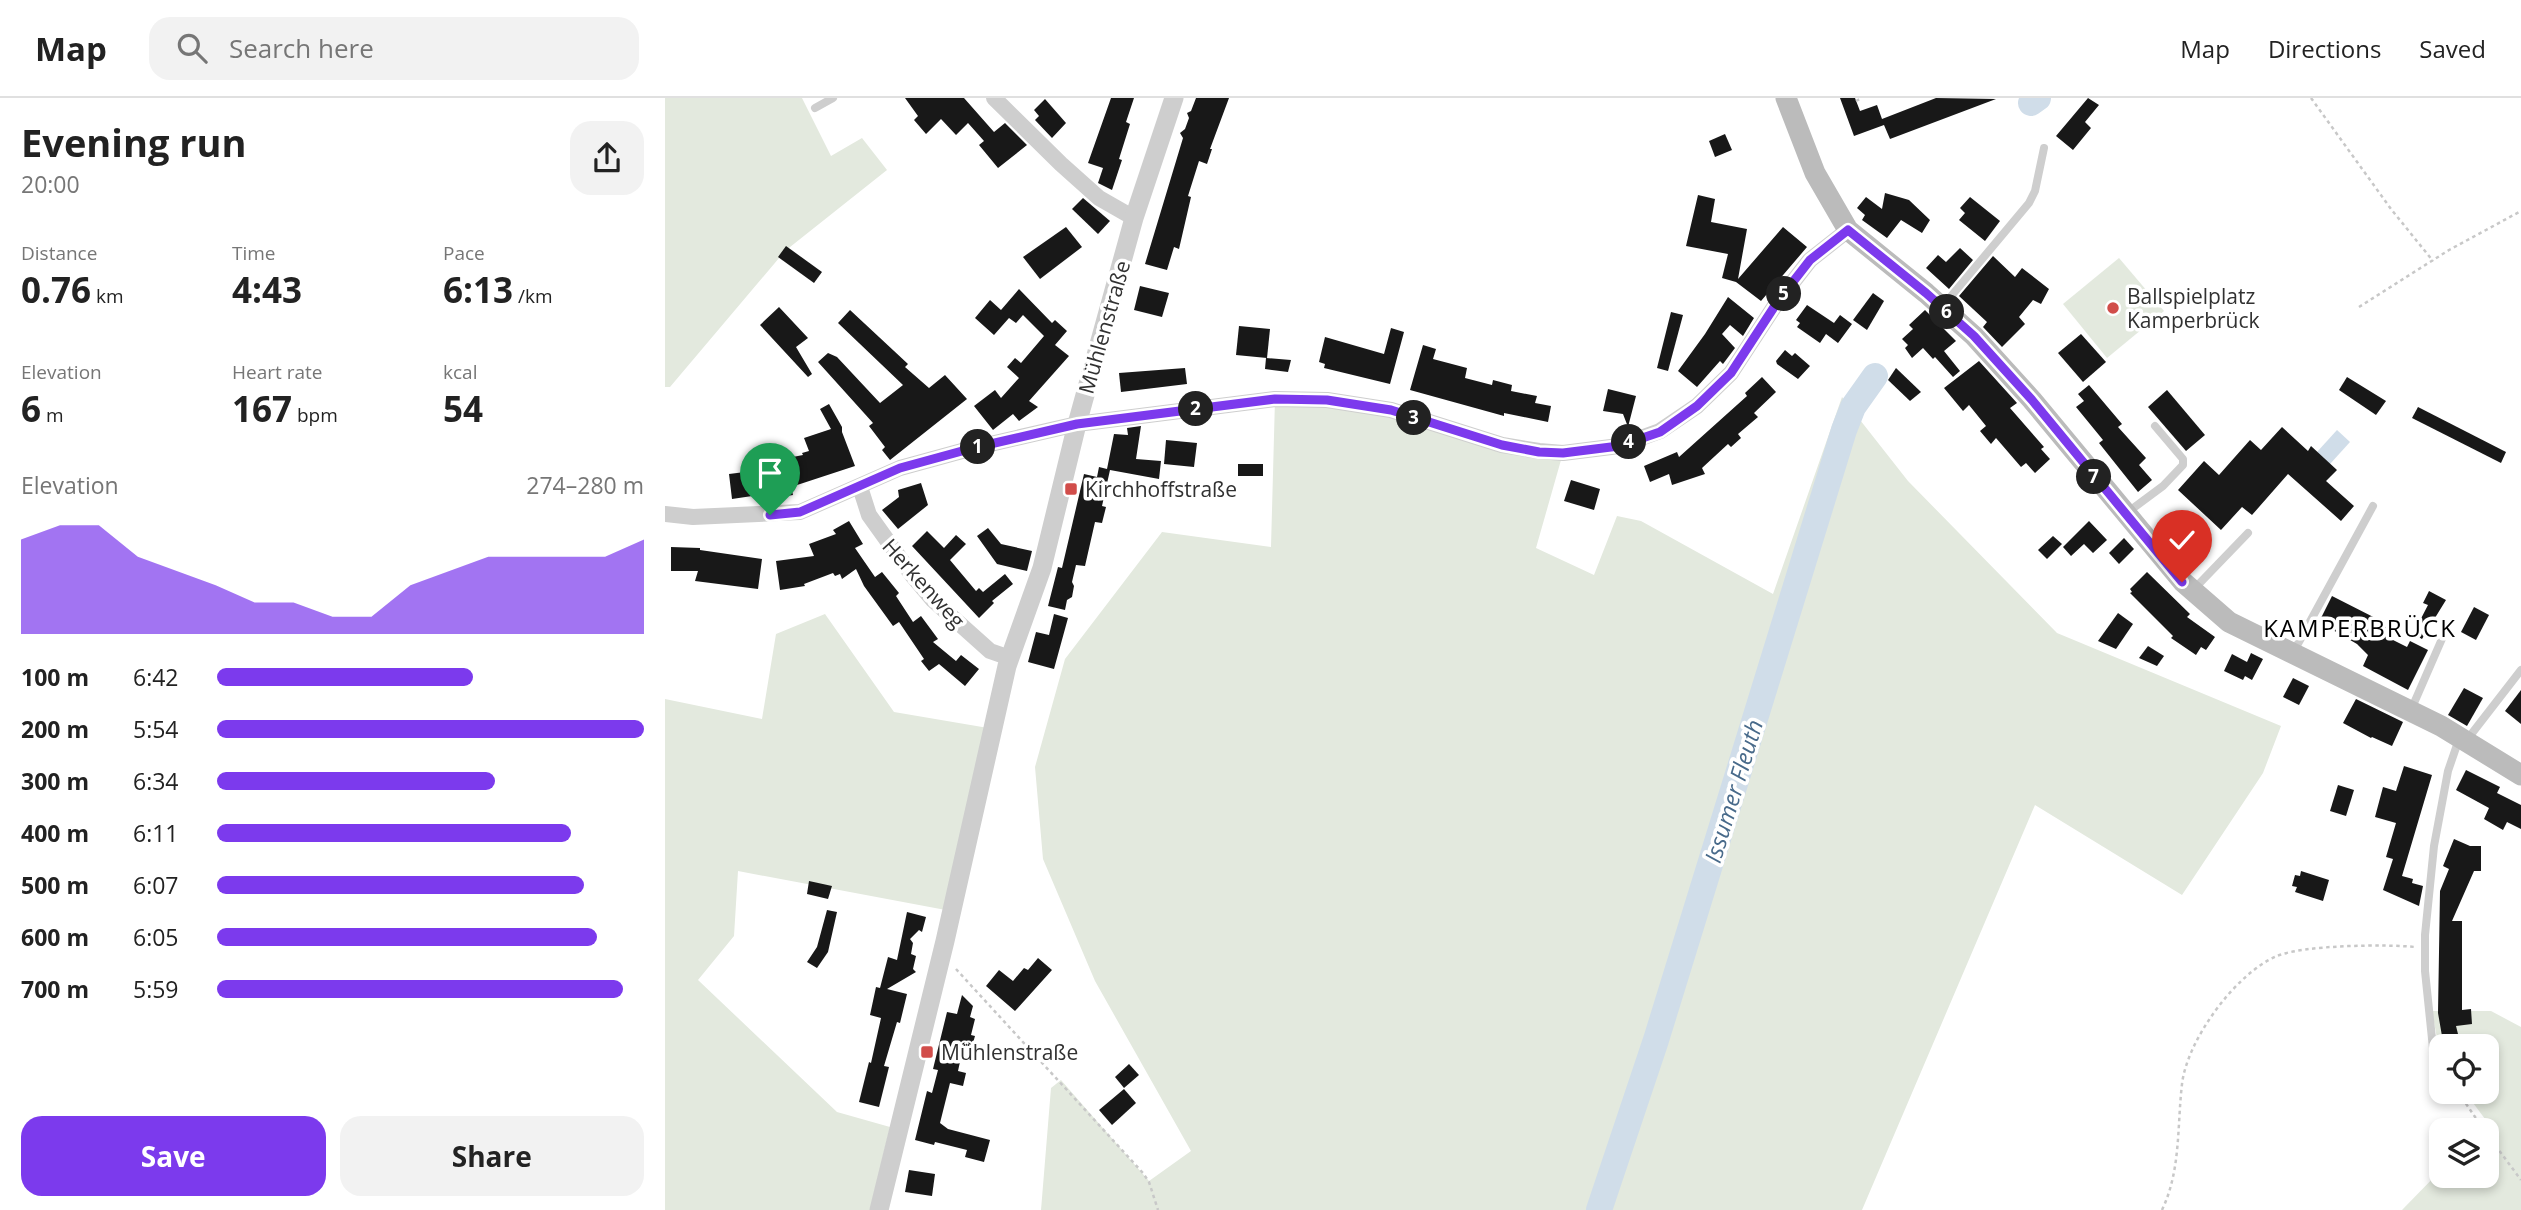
<!DOCTYPE html>
<meta charset="utf-8">
<style>
:root{--surface:#fff;--page:#f2f2f2;--text:#222;--muted:#767676;--line:#e0e0e0;--accent:#7c3aed}
body{margin:0;font-family:"Open Sans",sans-serif;background:var(--page);color:var(--text);height:100vh;display:flex;flex-direction:column;font-size:26px;white-space:nowrap}
*{box-sizing:border-box;margin:0}
p{font-size:23px;color:var(--muted)}
.icon{flex:none;width:38px;height:38px;fill:none;stroke:currentColor;stroke-width:2;stroke-linecap:round;stroke-linejoin:round}
.map{position:relative;flex:1;overflow:hidden}
.sheet{display:flex;flex-direction:column;background:var(--surface);width:665px}
.sheet>*{flex:none}
.controls{position:absolute;left:1764px;top:936px;display:grid;gap:14px}
.controls a{display:grid;place-items:center;width:70px;height:70px;border-radius:14px;background:var(--surface);box-shadow:0 4px 10px #0003;font-size:35px}
.pin{position:absolute;display:grid;place-items:center;width:60px;height:60px;color:#fff;margin:-72px -30px;border-radius:50% 50% 50% 0;rotate:-45deg;box-shadow:0 0 7px #0007}
.pin .icon{rotate:45deg}
.km{position:absolute;width:35px;height:35px;margin:-18px;border-radius:50%;background:#222;color:#fff;font-size:19px;line-height:35px;text-align:center}
.round{display:grid;place-items:center;flex:none;width:74px;height:74px;border-radius:21px;background:var(--page)}
.head{display:flex;align-items:center;justify-content:space-between;height:119px;padding:0 21px}
h1{font-size:38px;font-weight:700;line-height:52px}
.stats{display:grid;grid-template-columns:repeat(3,1fr);gap:10px;height:119px;padding:7px 21px}
.stats div{display:grid;align-content:center}
.stats b{font-size:35px;font-weight:700}
.stats small{font-size:19px;font-weight:400}
.stats p{font-size:19px}
.chart{height:196px;padding:14px 21px}
.chart p{display:flex;justify-content:space-between}
.chart svg{width:100%;height:126px;margin-top:7px;fill:var(--accent);opacity:.7}
.cta{display:flex;gap:14px;margin-top:auto;padding:14px 21px}
.cta a{flex:1;height:80px;border-radius:21px;background:var(--accent);color:#fff;font-size:28px;font-weight:700;line-height:80px;text-align:center}
.cta a+a{background:var(--page);color:var(--text)}
ul{padding:0 21px;list-style:none;font-size:23px}
li{display:grid;grid-template-columns:112px 84px 1fr;align-items:center;height:52px}
li i{height:18px;border-radius:9px;background:var(--accent)}
header{display:flex;align-items:center;gap:42px;box-sizing:border-box;height:98px;padding:0 35px;background:var(--surface);border-bottom:2px solid var(--line)}
header strong{font-size:33px}
nav{display:flex;gap:38px;margin-inline-start:auto;font-size:24px}
.search{width:490px;height:63px;background:var(--page);display:flex;align-items:center;gap:18px;box-sizing:border-box;padding:0 24px;border-radius:21px;color:var(--muted);font-size:26px}
main{display:flex;flex:1;min-height:0}
.map>svg:first-child{display:block}
.green{fill:#e3e9de}
.water{fill:#d0dde9}
.lines{fill:none;stroke-linecap:round;stroke-linejoin:round}
.river{stroke:#d0dde9;stroke-width:26}
.building{fill:#181818}
.path{stroke:#c8c8c8;stroke-width:2.5;stroke-dasharray:3.5 3.5;stroke-linecap:butt}
.service{stroke:#cecece;stroke-width:8}
.minor{stroke:#cecece;stroke-width:16}
.tertiary{stroke:#cecece;stroke-width:19}
.secondary{stroke:#bbb;stroke-width:21}
.route-casing{stroke:#fff;stroke-width:14}
.route{stroke:#7c3aed;stroke-width:9}
.poi-dot{fill:#d14d4a;stroke:#fff;stroke-width:2.5}
.labels{text-anchor:middle;dominant-baseline:central;stroke-width:7;stroke-linejoin:round;paint-order:stroke}
.poi-label{font-size:21px;fill:#313131;stroke:#fff;text-anchor:start}
.street-label{font-size:21px;fill:#313131;stroke:#fff}
.water-label{font-size:23px;font-style:italic;fill:#486a8a;stroke:#fff}
.quarter-label{font-size:24px;letter-spacing:2px;fill:#000;stroke:#fff}
</style>
<header>
<strong>Map</strong>
<div class="search"><svg class="icon" aria-label="search" viewBox="0 0 24 24"><circle cx="10" cy="10" r="6"/><path d="M15 15l6 6"/></svg>Search here</div>
<nav><a>Map</a><a>Directions</a><a>Saved</a></nav>
</header>
<main>
<section class="sheet">
<div class="head"><div><h1>Evening run</h1><p>20:00</p></div><a class="round"><svg class="icon" aria-label="share" viewBox="0 0 24 24"><path d="M12 15V3M7 8l5-5 5 5M5 13v7h14v-7"/></svg></a></div>
<div class="stats">
<div><p>Distance</p><b>0.76<small> km</small></b></div>
<div><p>Time</p><b>4:43</b></div>
<div><p>Pace</p><b>6:13<small> /km</small></b></div>
</div>
<div class="stats">
<div><p>Elevation</p><b>6<small> m</small></b></div>
<div><p>Heart rate</p><b>167<small> bpm</small></b></div>
<div><p>kcal</p><b>54</b></div>
</div>
<div class="chart"><p><span>Elevation</span>274–280 m</p>
<svg viewBox="0 0 160 44" preserveAspectRatio="none"><path d="M0 44V11L10 6L20 6L30 17L40 22L50 27L60 33L70 33L80 38L90 38L100 27L110 22L120 17L130 17L140 17L150 17L160 11V44z"/></svg>
</div>
<ul>
<li><b>100 m</b>6:42<i style="width:60%"></i></li>
<li><b>200 m</b>5:54<i style="width:100%"></i></li>
<li><b>300 m</b>6:34<i style="width:65%"></i></li>
<li><b>400 m</b>6:11<i style="width:83%"></i></li>
<li><b>500 m</b>6:07<i style="width:86%"></i></li>
<li><b>600 m</b>6:05<i style="width:89%"></i></li>
<li><b>700 m</b>5:59<i style="width:95%"></i></li>
</ul>
<div class="cta"><a>Save</a><a>Share</a></div>
</section>
<div class="map">
<svg width="1856" height="1112" viewBox="0 0 1856 1112">
<rect width="100%" height="100%" fill="#fff"/>
<!-- green -->
<g class="green">
<path d="M0 0H137L166 58 197 40 222 72 120 153 5 289H0Z"/>
<path d="M1454 160 1499 213 1442 260 1398 206Z"/>
<path d="M1177 299 1243 383 1392 535 1616 628 1598 675 1517 797 1370 707 1197 1112H376L386 990 396 982 484 1083 526 1053 430 883 378 761 370 669 400 561 497 434 606 449 610 301 662 302 898 355 871 450 929 477 952 418 976 423 1108 496Z"/>
<path d="M160 516 229 614 329 631 286 813 73 773 69 838 33 882 172 1014 225 1029 205 1112H0V601L97 621 111 536Z"/>
<path d="M1767 913H1826L1856 929V1112H1737L1776 1072V1078H1822V1032H1815L1823 1025 1800 994H1822V948H1776V962Z"/>
</g>
<!-- water -->
<path class="water" d="M1672 332 1685 344 1665 366 1652 354Z"/>
<g class="lines">
<!-- river -->
<g class="river">
<path d="M1366 5 1373 0"/>
<path d="M934 1112 991 942 1179 332 1188 309 1210 278"/>
</g>
</g>
<!-- building -->
<g class="building">
<path d="M240 0H299L329 34 340 25 362 47 333 70 314 47 319 43 303 25 291 37 276 21 261 36 249 22 253 18Z"/>
<path d="M446 0H469L461 24 465 26 454 61 457 62 447 92 433 85 438 70 423 65Z"/>
<path d="M531 0H564L545 51H547L542 66 534 63 523 98 526 99 514 151 509 149 502 172 480 166 518 40 515 35 520 31 524 20 522 15 526 13Z"/>
<path d="M1175 0H1190L1195 13 1212 7 1217 21 1271 0 1331 1 1225 41 1219 27 1189 38Z"/>
<path d="M1423 0 1434 7 1420 24 1426 30 1408 52 1391 38Z"/>
<path d="M380 1 401 25 387 40 370 22 374 18 369 12Z"/>
<path d="M1060 36 1067 52 1050 59 1044 43Z"/>
<path d="M1220 95 1244 102 1265 122 1257 135 1236 122 1222 140 1197 122 1200 117 1192 110 1201 99 1217 111Z"/>
<path d="M1033 97 1050 101 1046 124 1082 131 1073 181 1118 129 1142 149 1096 203 1071 184 1057 180 1063 156 1021 148Z"/>
<path d="M1305 99 1335 123 1320 143 1294 122 1300 115 1295 110Z"/>
<path d="M418 100 445 123 433 136 407 111Z"/>
<path d="M401 129 417 149 375 181 358 159Z"/>
<path d="M121 148 157 174 149 185 113 159Z"/>
<path d="M1295 150 1308 162 1284 191 1261 170 1273 157 1281 164Z"/>
<path d="M1328 158 1350 179 1357 170 1384 191 1376 206 1368 202 1354 219 1360 226 1337 249 1318 229 1322 224 1294 198Z"/>
<path d="M475 188 504 195 497 219 469 212Z"/>
<path d="M354 191 387 225 390 222 402 233 390 247 404 258 364 303 373 309 354 323 348 316 328 332 309 308 330 292 336 300 354 280 342 269 350 260 356 265 379 238 358 217 351 225 344 220 329 237 310 220 325 202 336 212Z"/>
<path d="M1208 195 1219 203 1202 232 1188 222Z"/>
<path d="M1063 199 1089 220 1078 238 1065 227 1057 236 1070 250 1058 266 1055 263 1032 289 1013 273 1040 236Z"/>
<path d="M1142 207 1169 225 1175 217 1187 226 1173 245 1161 236 1155 245 1132 229 1135 225 1131 222Z"/>
<path d="M114 209 143 240 131 249 147 276 143 279 95 227Z"/>
<path d="M185 212 243 266 240 269 264 290 280 277 302 301 225 362 217 352 220 349 204 328 208 325 153 264 163 255 172 259 215 305 238 287 173 225Z"/>
<path d="M1260 212 1291 243 1279 253 1295 273 1288 279 1270 259 1268 261 1258 250 1247 260 1240 250 1243 247 1237 241 1248 231 1244 227Z"/>
<path d="M1006 214 1018 217 1003 273 992 270Z"/>
<path d="M574 228 605 231 602 260 571 257Z"/>
<path d="M726 230 739 234 725 286 659 270 660 266 654 264 660 239 719 256Z"/>
<path d="M1416 236 1441 264 1418 284 1393 255Z"/>
<path d="M758 247 771 251 768 261 802 270 800 280 827 287 828 282 847 287 846 293 872 298 870 305 886 308 883 324 839 315V318L745 292Z"/>
<path d="M1120 252 1127 258 1130 255 1145 268 1133 281 1112 266 1111 263Z"/>
<path d="M601 260 626 262 623 274 600 271Z"/>
<path d="M1314 263 1352 305 1345 310 1379 349 1376 351 1385 361 1370 375 1361 365 1356 369 1331 340 1326 346 1315 333 1321 328 1304 307 1298 313 1279 290Z"/>
<path d="M520 270 522 286 456 294 454 275Z"/>
<path d="M1231 270 1256 294 1245 303 1223 282Z"/>
<path d="M1097 279 1111 294 1089 315 1093 319 1073 336 1076 340 1066 349 1063 346 1037 370 1040 376 1007 387 1004 376 985 384 979 368 1012 354 1014 359 1082 298 1080 295Z"/>
<path d="M1682 279 1721 303 1711 317 1674 292Z"/>
<path d="M1424 287 1457 326 1453 329 1481 360 1474 367 1487 382 1473 394 1434 345 1438 342 1411 309 1419 303 1413 296Z"/>
<path d="M943 291 971 298 963 329 958 316 938 313Z"/>
<path d="M1502 292 1540 337 1521 353 1483 309Z"/>
<path d="M164 306 177 329V334L190 368 126 389 128 397 109 400 108 395 67 401 64 376 80 374V366H92L138 357 137 355 144 353 139 340 166 331 155 311Z"/>
<path d="M1753 309 1841 354 1836 365 1747 320Z"/>
<path d="M476 328 471 361 496 363 494 381 445 372 437 408 441 409 437 425 430 424 420 468 411 467 407 484 409 488 407 499 402 502 400 512 383 508 393 469 397 470 419 376 432 379 434 369 442 371 449 336 463 337 462 330Z"/>
<path d="M1617 329 1643 353 1646 348 1672 372 1661 383 1689 408 1676 423 1623 376 1587 417 1577 409 1556 432 1513 392 1539 363 1554 377 1585 342 1596 352Z"/>
<path d="M501 342 532 345 529 369 499 366Z"/>
<rect x="573" y="366" width="25" height="12"/>
<path d="M906 382 935 391 929 412 899 403Z"/>
<path d="M256 385 263 407 233 431 217 412 234 399 233 392Z"/>
<path d="M184 423 198 446 190 450 210 479 217 474 234 495 231 498 248 524 256 518 273 541 268 544 291 563 296 557 314 571 300 588 274 566 264 573 256 563 259 561 234 524 228 528 199 488 191 471 177 481 175 476 170 478 168 475 139 486 140 488 115 492 111 463 149 458 144 446 171 436 168 432Z"/>
<path d="M1424 423 1442 442 1428 455 1419 446 1406 458 1398 449Z"/>
<path d="M323 430 336 446 367 453 362 473 332 466 312 438Z"/>
<path d="M262 433 279 450 291 437 301 446 285 462 311 493 314 490 318 494 340 476 348 486 327 503 329 505 314 520 247 448Z"/>
<path d="M1388 438 1397 446 1382 461 1373 452Z"/>
<path d="M1459 440 1469 451 1454 466 1444 455Z"/>
<path d="M6 449 35 450V452L97 461 93 491 30 483 33 473H6Z"/>
<path d="M1482 474 1525 516 1522 519 1550 539 1541 552 1536 549 1531 557 1506 540 1508 538 1465 495 1467 494 1465 491Z"/>
<path d="M1764 493 1781 502 1757 541 1748 536 1763 507 1758 505Z"/>
<path d="M1667 498 1726 528 1720 538 1742 549 1745 543 1763 552 1743 592 1698 568 1703 557 1692 546 1654 524Z"/>
<path d="M1809 509 1824 517 1811 542 1796 534Z"/>
<path d="M1453 515 1468 526 1451 551 1433 543Z"/>
<path d="M389 516 403 520 389 571 363 564 371 534 384 537Z"/>
<path d="M1483 548 1499 558 1492 568 1474 560Z"/>
<path d="M1586 555 1598 561 1587 582 1580 578 1578 582 1559 573 1567 556 1582 564Z"/>
<path d="M1628 580 1644 588 1634 607 1618 599Z"/>
<path d="M1799 590 1818 600 1802 628 1783 617Z"/>
<path d="M1856 592V626L1840 613Z"/>
<path d="M1691 601 1738 624 1727 648 1707 639 1706 640 1678 625Z"/>
<path d="M1739 668 1767 677 1737 778 1748 781 1747 785 1758 788 1754 808 1718 792 1728 761 1721 759 1731 725 1710 719 1718 689 1731 693Z"/>
<path d="M1801 672 1835 689 1832 695 1856 707V731L1842 724 1838 732 1819 721 1824 710 1791 692Z"/>
<path d="M1673 687 1689 692 1681 718 1665 713Z"/>
<path d="M1789 741 1805 748H1816V773H1809L1787 823H1797V912L1806 911 1807 926 1791 928 1793 936 1777 938 1773 915 1775 793 1784 771 1778 768Z"/>
<path d="M1636 773 1664 782 1658 803 1630 794 1632 789 1627 788 1630 777 1635 778Z"/>
<path d="M144 783 167 788 163 801 142 796Z"/>
<path d="M162 812 172 814 163 854 152 870 142 864 152 849Z"/>
<path d="M242 814 261 819 257 834 254 832 245 841 248 845 246 856 251 858 248 871 251 874 222 891 242 896 235 925 232 924 219 968 224 969 214 1009 194 1004 204 964 206 965 216 920 205 917 211 889 215 890 223 859 232 862Z"/>
<path d="M373 860 387 872 350 913 321 888 334 872 348 883 359 870 363 872Z"/>
<path d="M297 897 308 908 305 919 310 921 306 937 310 938 306 952 298 950 293 973 301 975 298 988 285 985 275 1025 283 1031 325 1042 319 1064 300 1059 302 1052 270 1044 269 1047 250 1042 262 993 267 995 273 972 268 971 282 914 292 916Z"/>
<path d="M464 966 474 977 459 990 450 979Z"/>
<path d="M459 991 471 1005 447 1027 434 1012Z"/>
<path d="M244 1072 270 1076 267 1098 240 1094Z"/>
</g>
<g class="lines">
<!-- path -->
<g class="path">
<path d="M1646 0 1726 111 1768 163"/>
<path d="M1191 3 1197 0"/>
<path d="M1694 209 1784 152 1856 113"/>
<path d="M291 871 478 1075 484 1084 493 1112"/>
<path d="M1793 994 1819 1032"/>
<path d="M1822 1036 1856 1082"/>
<path d="M1497 1112C1516 1072 1512 1029 1517 986 1522 942 1571 875 1612 858 1638 847 1720 846 1750 849"/>
</g>
<!-- service -->
<g class="service">
<path d="M150 10 168 0"/>
<path d="M1277 209 1364 105 1370 93 1379 50"/>
<path d="M1463 414 1498 388 1518 367V361L1490 328"/>
<path d="M1529 491 1583 435"/>
<path d="M1629 553 1708 408"/>
<path d="M1746 612 1783 527"/>
<path d="M1801 643 1856 572"/>
<path d="M1769 960 1760 873V837L1769 748 1783 673 1794 641"/>
</g>
<!-- minor -->
<g class="minor">
<path d="M329 0 396 66 434 100 469 120"/>
<path d="M195 389 204 417 247 477 268 502 325 553 345 560"/>
<path d="M0 416 28 419 135 414 235 370 308 350 412 326 610 301 662 302 726 312 837 347 874 353 898 355 954 348 995 333 1032 308 1066 275 1113 203 1145 162 1183 132"/>
</g>
<!-- tertiary -->
<path class="tertiary" d="M214 1112 280 843 342 568 377 470 412 326 469 120 509 0"/>
<!-- secondary -->
<path class="secondary" d="M1121 0 1150 75 1183 132 1261 195 1309 238 1367 302 1518 484 1564 524 1776 628 1856 677"/>
</g>
<g class="lines">
<defs>
<path id="route" d="M105 417 135 414 235 370 308 350 412 326 610 301 662 302 726 312 837 347 874 354 898 355 954 348 995 334 1032 308 1066 275 1113 203 1145 162 1183 132 1261 195 1309 238 1367 302 1517 484"/>
</defs>
<!-- route casing -->
<use href="#route" class="route-casing"/>
<!-- route -->
<use href="#route" class="route"/>
</g>
<!-- markers -->
<g class="poi-dot">
<circle cx="1448" cy="210" r="7"/>
<rect x="399" y="384" width="14" height="14" rx="3.5"/>
<rect x="255" y="947" width="14" height="14" rx="3.5"/>
</g>
<g class="labels">
<!-- poi labels -->
<g class="poi-label">
<text x="1462" y="198">Ballspielplatz<tspan x="1462" dy="24">Kamperbrück</tspan></text>
<text x="420" y="391">Kirchhoffstraße</text>
<text x="276" y="954">Mühlenstraße</text>
</g>
<!-- street labels -->
<g class="street-label">
<text transform="translate(439 229) rotate(-74)">Mühlenstraße</text>
<text transform="translate(259 485) rotate(48)">Herkenweg</text>
</g>
<!-- water labels -->
<g class="water-label">
<text transform="translate(1068 693) rotate(-73)">Issumer Fleuth</text>
</g>
<!-- quarter labels -->
<g class="quarter-label">
<text x="1695" y="529">KAMPERBRÜCK</text>
</g>
</g>
</svg>
<div class="controls">
<a><svg class="icon" aria-label="locate" viewBox="0 0 24 24"><circle cx="12" cy="12" r="6"/><path d="M12 2v4M12 18v4M2 12h4M18 12h4"/></svg></a>
<a><svg class="icon" aria-label="layers" viewBox="0 0 24 24"><path d="M12 4l9 5-9 5-9-5zM3 14l9 5 9-5"/></svg></a>
</div>
<div class="pin" style="left:105px;top:417px;background:#1e9e55"><svg class="icon" aria-label="arrive" viewBox="0 0 24 24"><path d="M6 21V4h12l-3 4 3 4H6"/></svg></div>
<div class="pin" style="left:1517px;top:484px;background:#d93025"><svg class="icon" aria-label="check" viewBox="0 0 24 24"><path d="M5 12l5 5 9-10"/></svg></div>
<b class="km" style="left:313px;top:349px">1</b>
<b class="km" style="left:531px;top:311px">2</b>
<b class="km" style="left:749px;top:320px">3</b>
<b class="km" style="left:964px;top:344px">4</b>
<b class="km" style="left:1119px;top:196px">5</b>
<b class="km" style="left:1282px;top:214px">6</b>
<b class="km" style="left:1429px;top:379px">7</b>
</div>
</main>
